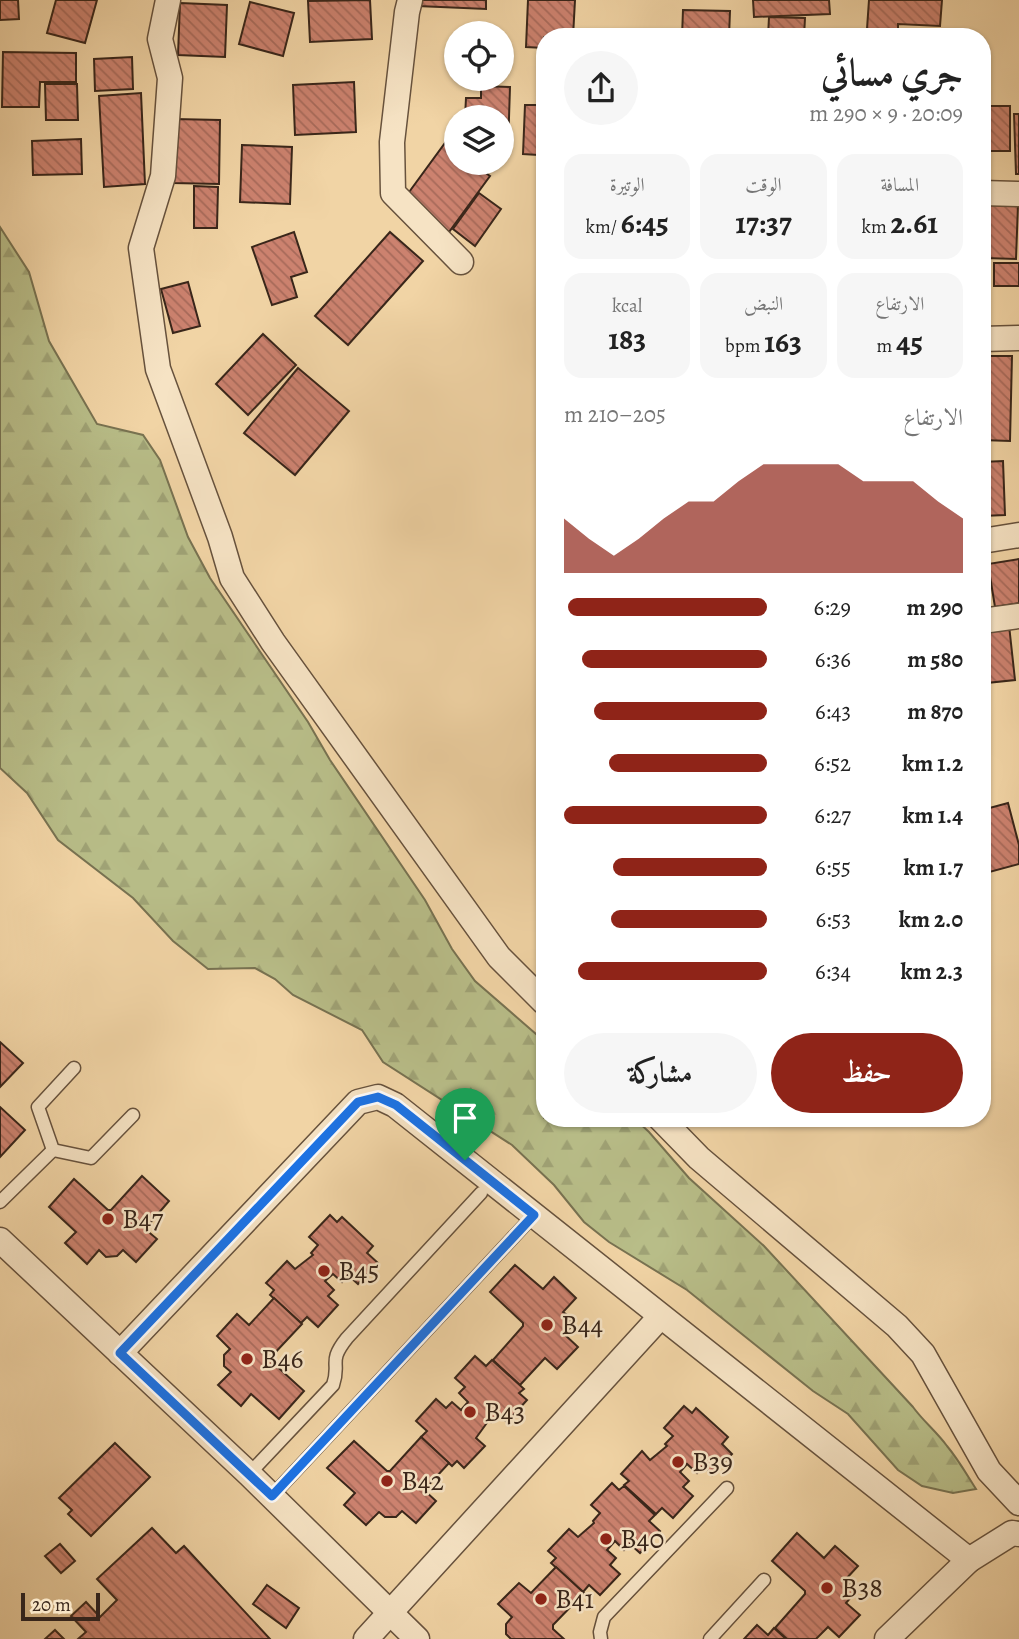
<!DOCTYPE html>
<html lang="ar">
<meta charset="utf-8">
<style>
:root{--surface:#fff;--page:#f6f6f6;--text:#222;--muted:#767676;--accent:#8f2418}
body{margin:0;font-family:Alegreya,Amiri,serif;background:var(--page);color:var(--text);direction:rtl;height:100vh;display:flex;flex-direction:column;font-size:26px;white-space:nowrap}
*{box-sizing:border-box;margin:0}
p{font-size:23px;color:var(--muted)}
.icon{flex:none;width:38px;height:38px;fill:none;stroke:currentColor;stroke-width:2;stroke-linecap:round;stroke-linejoin:round}
.map{position:relative;flex:1;overflow:hidden;direction:ltr}
.sheet{position:absolute;left:536px;top:28px;width:455px;height:1099px;display:flex;flex-direction:column;background:var(--surface);border-radius:28px;box-shadow:0 2px 5px #0004;direction:rtl}
.sheet>*{flex:none}
.tools{position:absolute;left:444px;top:21px;display:grid;gap:14px}
.tools a{display:grid;place-items:center;width:70px;height:70px;border-radius:50%;background:var(--surface);box-shadow:0 2px 5px #0004;font-size:35px}
.scale{position:absolute;left:21px;bottom:18px;width:79px;box-sizing:border-box;padding-left:7px;border:4px solid #39261a;border-top:0;font-size:19px;line-height:24px;white-space:nowrap;color:#39261a;-webkit-text-stroke:5px #f6e3c4;paint-order:stroke}
.pin{position:absolute;display:grid;place-items:center;width:60px;height:60px;color:#fff;margin:-72px -30px;border-radius:50% 50% 50% 0;rotate:-45deg;box-shadow:0 0 7px #0007}
.pin .icon{rotate:45deg}
.round{display:grid;place-items:center;flex:none;width:74px;height:74px;border-radius:37px;background:var(--page)}
.overview{display:flex;align-items:center;justify-content:space-between;height:119px;padding:0 28px}
h1{font-size:38px;font-weight:600;line-height:52px}
.metrics{display:grid;grid-template-columns:repeat(3,1fr);gap:10px;height:119px;padding:7px 28px}
.metrics div{display:grid;align-content:center;border-radius:18px;background:var(--page);text-align:center}
.metrics b{font-size:30px;font-weight:600}
.metrics small{font-size:19px;font-weight:400}
.metrics p{font-size:19px}
.chart{height:196px;padding:14px 28px}
.chart p{display:flex;justify-content:space-between}
.chart svg{width:100%;height:126px;margin-top:7px;fill:var(--accent);opacity:.7}
.button{display:flex;gap:14px;margin-top:auto;padding:14px 28px}
.button a{flex:1;height:80px;border-radius:42px;background:var(--accent);color:#fff;font-size:28px;font-weight:600;line-height:80px;text-align:center}
.button a+a{background:var(--page);color:var(--text)}
ul{padding:0 28px;list-style:none;font-size:23px}
li{display:grid;grid-template-columns:112px 84px 1fr;align-items:center;height:52px}
li i{height:18px;border-radius:9px;background:var(--accent)}
.map>svg:first-child{display:block}
.forest{fill:url(#forest-firs);stroke:#787251;stroke-width:2}
.building{fill:url(#building-back-hatch);stroke:#39261a;stroke-width:2}
.lines{fill:none;stroke-linecap:round;stroke-linejoin:round}
.lane-casing{stroke:#67523d;stroke-width:15}
.street-casing{stroke:#67523d;stroke-width:27}
.lane{stroke:#f6e3c4;stroke-width:12}
.street{stroke:#f6e3c4;stroke-width:24}
.route-casing{stroke:#fff;stroke-width:14}
.route{stroke:#1a73e8;stroke-width:9}
.poi-dot{fill:#8f2418;stroke:#f6e3c4;stroke-width:2.5}
.labels{text-anchor:middle;dominant-baseline:central;stroke-width:5;stroke-linejoin:round;paint-order:stroke}
.poi-label{font-size:28px;fill:#39261a;stroke:#f6e3c4;text-anchor:start}
</style>
<div class="map">
<svg width="1019" height="1639" viewBox="0 0 1019 1639">
<defs>
<pattern id="forest-firs" width="22" height="20" patternUnits="userSpaceOnUse" patternTransform="scale(1.75)"><rect width="22" height="20" fill="#b8bd88"/><path d="M5 1l3.5 6h-7zM16 11l3.5 6h-7z" fill="#9fa275"/></pattern>
<pattern id="building-back-hatch" width="6" height="6" patternUnits="userSpaceOnUse" patternTransform="scale(1.75)"><rect width="6" height="6" fill="#cc826f"/><path d="M-1 5l2 2M0 0l6 6M5-1l2 2" fill="none" stroke="#a76a5a"/></pattern>
</defs>
<rect width="100%" height="100%" fill="#f1d4a5"/>
<filter id="stains"><feTurbulence type="fractalNoise" baseFrequency=".00286" numOctaves="4"/><feColorMatrix values="0 0 0 0 .2 0 0 0 0 .09 0 0 0 0 .02 0 0 0 .5 -.17"/></filter>
<radialGradient id="worn" r=".72"><stop offset=".6" stop-color="#630" stop-opacity="0"/><stop offset="1" stop-color="#630" stop-opacity=".3"/></radialGradient>
<!-- forest -->
<path class="forest" d="M0 227 29 272 49 341 97 424 143 435 160 460 188 537 210 578 308 722 330 760 425 900 452 949 475 981 544 1041V1118H634L649 1132 689 1178 764 1246 913 1407C923 1421 937 1432 947 1446 958 1459 967 1475 976 1489L953 1493 922 1486 898 1470 848 1414 813 1391 687 1290 609 1242 584 1222 554 1185 512 1145 383 1062 362 1030 293 995 275 979 255 968 208 969 173 941 133 898 58 840 27 793 0 768Z"/>
<!-- building -->
<g class="building">
<path d="M0 0H18L19 19 0 20Z"/>
<path d="M56 0H97L85 43 47 33Z"/>
<path d="M370 0 372 39 310 42 308 1Z"/>
<path d="M418 0H486V9L418 6Z"/>
<path d="M528 0H575L573 37H544V48L526 47Z"/>
<path d="M753 0H829L830 14 754 17Z"/>
<path d="M869 0H942L940 26 898 24V30L867 29Z"/>
<path d="M250 2 294 13 283 56 239 44Z"/>
<path d="M180 3 227 5 225 57 178 55Z"/>
<path d="M683 10 730 11 729 37H682Z"/>
<path d="M769 17 805 18 804 37H768Z"/>
<path d="M3 52 76 53V82H40L39 107H2Z"/>
<path d="M132 57 133 89 95 91 94 59Z"/>
<path d="M354 82 356 132 295 135 293 85Z"/>
<path d="M45 84H77L78 120H46Z"/>
<path d="M481 86 510 87 508 149H502V117H465L466 98H481Z"/>
<path d="M141 93 145 184 104 187 99 96Z"/>
<path d="M525 105H544V135H538V155L523 154Z"/>
<rect x="982" y="106" width="28" height="45"/>
<path d="M1014 114H1019V174H1016Z"/>
<path d="M174 119 220 120 219 184 173 183Z"/>
<path d="M81 139 82 174 33 175 32 141Z"/>
<path d="M445 143 457 152V163H471L490 176 449 232 404 199Z"/>
<path d="M242 145 292 147 290 204 240 202Z"/>
<path d="M542 162H544V178L539 177Z"/>
<path d="M194 186 218 187 217 228H194Z"/>
<path d="M479 193 501 209 475 246 453 229Z"/>
<path d="M982 204 1018 205 1016 259 985 258 984 275H982Z"/>
<path d="M294 232 307 272 291 277 297 297 272 305 252 247Z"/>
<path d="M390 232 423 261 348 345 315 316Z"/>
<rect x="994" y="263" width="25" height="23"/>
<path d="M188 282 200 326 173 333 161 289Z"/>
<path d="M263 334 296 365 248 415 216 384Z"/>
<path d="M982 356H1012L1010 441 982 440Z"/>
<path d="M298 368 349 411 295 475 244 433Z"/>
<path d="M1003 461 1005 515 982 516V462Z"/>
<path d="M1019 559V603L995 607 988 564Z"/>
<path d="M1009 625 1015 680 987 683 989 703 982 704V628Z"/>
<path d="M1008 803 1019 845V864L982 874V810Z"/>
<path d="M0 1042 23 1063 0 1087Z"/>
<path d="M0 1107 25 1130 0 1157Z"/>
<path d="M142 1176 169 1201 145 1229 157 1239 136 1262 123 1250 117 1256 106 1257 99 1250 87 1264 65 1243 76 1232 49 1207 74 1179 108 1210H111Z"/>
<path d="M330 1215 337 1222 342 1217 373 1246 367 1253 378 1263 358 1284 348 1275 342 1282 333 1274 325 1281 334 1290 328 1296 338 1305 318 1327 307 1317 301 1323 270 1295 274 1290 266 1283 287 1261 295 1269 313 1255 311 1253 318 1245 309 1237Z"/>
<path d="M515 1265 543 1289 554 1277 576 1298 563 1312 570 1317V1328L564 1334 578 1347 557 1369 545 1358 520 1385 493 1360 523 1326V1323L490 1292Z"/>
<path d="M274 1298 302 1324 271 1357V1361L304 1391 279 1419 251 1394 241 1406 218 1385 231 1372 224 1366V1355L230 1349 217 1336 237 1314 249 1325Z"/>
<path d="M475 1356 486 1366 492 1360 524 1389 519 1393 527 1400 507 1422 498 1414 491 1422 489 1420 476 1438 485 1446 464 1468 457 1461 452 1466 421 1437 427 1431 416 1421 436 1399 446 1408 452 1402 461 1410 468 1402 459 1393 465 1387 455 1378Z"/>
<path d="M684 1406 692 1413 696 1408 728 1437 722 1444 732 1454 712 1475 703 1466 697 1473 687 1464 680 1472 689 1481 683 1487 693 1496 673 1518 662 1508 656 1514 624 1485 629 1481 621 1474 642 1451 650 1460 667 1446 665 1444 673 1436 664 1428Z"/>
<path d="M421 1437 449 1463 424 1490 436 1501 416 1523 402 1511 396 1517H385L379 1512 366 1525 344 1505 355 1493 327 1468 354 1441 387 1471H390Z"/>
<path d="M115 1443 150 1477 91 1536 68 1514 72 1510 59 1498Z"/>
<path d="M612 1483 619 1490 624 1486 655 1515 649 1521 660 1531 640 1553 630 1544 624 1550 615 1541 607 1550 616 1558 610 1565 620 1574 600 1595 589 1585 583 1592 551 1563 556 1558 548 1551 569 1529 578 1537 594 1523 593 1521 600 1513 591 1505Z"/>
<path d="M152 1528 176 1553 184 1546 270 1639H78L86 1632 71 1616 86 1602 100 1617 117 1600 97 1579Z"/>
<path d="M797 1533 824 1558 835 1546 858 1566 845 1580 852 1586V1596L846 1603 860 1615 839 1637 828 1627 816 1639H787L775 1628 805 1594V1591L772 1561Z"/>
<path d="M60 1544 75 1561 61 1573 45 1556Z"/>
<path d="M556 1567 584 1593 553 1625V1629L564 1639H511L506 1634V1624L512 1617 498 1604 519 1583 531 1593Z"/>
<path d="M267 1585 299 1608 286 1628 253 1604Z"/>
<path d="M757 1625 768 1635 774 1628 786 1639H744Z"/>
<path d="M55 1630 64 1639H45Z"/>
</g>
<g class="lines">
<defs>
<g id="lane">
<path d="M74 1068 38 1107 53 1150 91 1158 133 1115"/>
<path d="M0 1202 53 1150"/>
<path d="M249 1474 333 1385C341 1362 327 1363 347 1338L481 1193"/>
<path d="M272 1496 534 1215"/>
<path d="M601 1639 600 1632 604 1617 727 1488"/>
<path d="M710 1639 764 1580"/>
</g>
<g id="street">
<path d="M168 0 160 39 170 78 163 176 141 248 158 369 220 537 232 578 273 642 499 957 544 1002"/>
<path d="M410 0 407 12 392 142 393 193 461 262"/>
<path d="M982 193 1019 194"/>
<path d="M982 339 1019 338"/>
<path d="M982 541 1019 535"/>
<path d="M982 621 1019 616"/>
<path d="M660 1118 699 1158 897 1326 923 1354 989 1471 1019 1503"/>
<path d="M0 1240 249 1474 417 1639"/>
<path d="M120 1353 358 1102 378 1097 395 1105 969 1560"/>
<path d="M366 1639 660 1317"/>
<path d="M887 1639 969 1560 1012 1533 1019 1534"/>
</g>
</defs>
<!-- lane casing -->
<use href="#lane" class="lane-casing"/>
<!-- street casing -->
<use href="#street" class="street-casing"/>
<!-- lane -->
<use href="#lane" class="lane"/>
<!-- street -->
<use href="#street" class="street"/>
</g>
<g class="lines">
<defs>
<path id="route" d="M378 1097 396 1105 534 1215 272 1496 120 1353 358 1102Z"/>
</defs>
<!-- route casing -->
<use href="#route" class="route-casing"/>
<!-- route -->
<use href="#route" class="route"/>
</g>
<!-- markers -->
<g class="poi-dot">
<circle cx="108" cy="1219" r="7"/>
<circle cx="324" cy="1271" r="7"/>
<circle cx="547" cy="1325" r="7"/>
<circle cx="247" cy="1359" r="7"/>
<circle cx="470" cy="1412" r="7"/>
<circle cx="678" cy="1462" r="7"/>
<circle cx="387" cy="1481" r="7"/>
<circle cx="606" cy="1539" r="7"/>
<circle cx="827" cy="1588" r="7"/>
<circle cx="541" cy="1599" r="7"/>
</g>
<g class="labels">
<!-- poi labels -->
<g class="poi-label">
<text x="122" y="1219">B47</text>
<text x="338" y="1271">B45</text>
<text x="561" y="1325">B44</text>
<text x="261" y="1359">B46</text>
<text x="484" y="1412">B43</text>
<text x="692" y="1462">B39</text>
<text x="401" y="1481">B42</text>
<text x="620" y="1539">B40</text>
<text x="841" y="1588">B38</text>
<text x="555" y="1599">B41</text>
</g>
</g>
<rect width="100%" height="100%" filter="url(#stains)"/>
<rect width="100%" height="100%" fill="url(#worn)"/>
</svg>
<div class="tools">
<a><svg class="icon" aria-label="locate" viewBox="0 0 24 24"><circle cx="12" cy="12" r="6"/><path d="M12 2v4M12 18v4M2 12h4M18 12h4"/></svg></a>
<a><svg class="icon" aria-label="layers" viewBox="0 0 24 24"><path d="M12 4l9 5-9 5-9-5zM3 14l9 5 9-5"/></svg></a>
</div>
<div class="scale">20 m</div>
<div class="pin" style="left:465px;top:1160px;background:#1e9e55"><svg class="icon" aria-label="arrive" viewBox="0 0 24 24"><path d="M6 21V4h12l-3 4 3 4H6"/></svg></div>
<section class="sheet">
<div class="overview"><div><h1>جري مسائي</h1><p>20:09 · 9 × 290 m</p></div><a class="round"><svg class="icon" aria-label="share" viewBox="0 0 24 24"><path d="M12 15V3M7 8l5-5 5 5M5 13v7h14v-7"/></svg></a></div>
<div class="metrics">
<div><p>المسافة</p><b>2.61<small> km</small></b></div>
<div><p>الوقت</p><b>17:37</b></div>
<div><p>الوتيرة</p><b>6:45<small> /km</small></b></div>
</div>
<div class="metrics">
<div><p>الارتفاع</p><b>45<small> m</small></b></div>
<div><p>النبض</p><b>163<small> bpm</small></b></div>
<div><p>kcal</p><b>183</b></div>
</div>
<div class="chart"><p><span>الارتفاع</span>205–210 m</p>
<svg viewBox="0 0 160 44" preserveAspectRatio="none"><path d="M0 44V25L10 32L20 38L30 32L40 25L50 19L60 19L70 12L80 6L90 6L100 6L110 6L120 12L130 12L140 12L150 19L160 25V44z"/></svg>
</div>
<ul>
<li><b>290 m</b>6:29<i style="width:98%"></i></li>
<li><b>580 m</b>6:36<i style="width:91%"></i></li>
<li><b>870 m</b>6:43<i style="width:85%"></i></li>
<li><b>1.2 km</b>6:52<i style="width:78%"></i></li>
<li><b>1.4 km</b>6:27<i style="width:100%"></i></li>
<li><b>1.7 km</b>6:55<i style="width:76%"></i></li>
<li><b>2.0 km</b>6:53<i style="width:77%"></i></li>
<li><b>2.3 km</b>6:34<i style="width:93%"></i></li>
</ul>
<div class="button"><a>حفظ</a><a>مشاركة</a></div>
</section>
</div>
